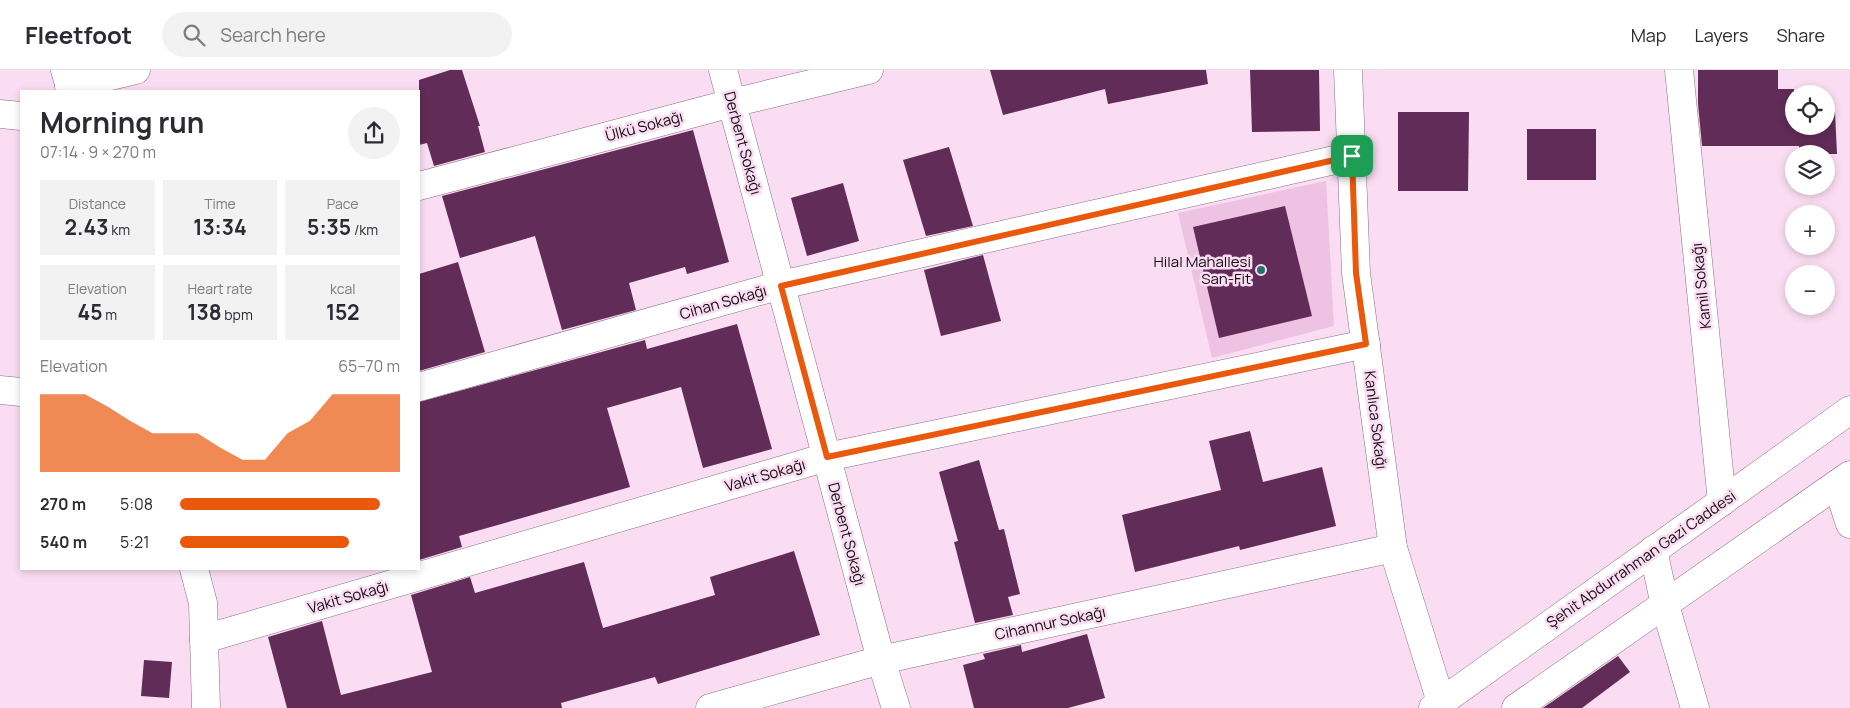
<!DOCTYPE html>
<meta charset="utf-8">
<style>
:root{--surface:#fff;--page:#f2f2f3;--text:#2b2b33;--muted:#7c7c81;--line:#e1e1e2;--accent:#ea580c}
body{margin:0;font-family:Manrope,sans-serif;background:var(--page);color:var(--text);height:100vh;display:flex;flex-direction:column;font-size:19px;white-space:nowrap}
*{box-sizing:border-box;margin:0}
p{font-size:16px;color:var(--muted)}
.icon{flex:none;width:28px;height:28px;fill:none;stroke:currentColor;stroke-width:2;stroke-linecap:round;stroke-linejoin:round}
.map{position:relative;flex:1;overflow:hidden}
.side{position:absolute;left:20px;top:20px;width:400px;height:480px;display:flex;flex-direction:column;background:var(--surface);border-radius:0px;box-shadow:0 2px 8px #0003}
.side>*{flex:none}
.buttons{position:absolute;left:1785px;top:15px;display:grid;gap:10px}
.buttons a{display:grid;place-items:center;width:50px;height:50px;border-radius:50%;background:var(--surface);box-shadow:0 2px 8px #0003;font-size:25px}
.pin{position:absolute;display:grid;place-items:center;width:42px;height:42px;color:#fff;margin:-21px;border-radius:10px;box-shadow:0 2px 8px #0006}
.round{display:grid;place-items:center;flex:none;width:52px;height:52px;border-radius:26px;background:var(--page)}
.head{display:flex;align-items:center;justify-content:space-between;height:85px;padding:0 20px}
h1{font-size:28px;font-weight:700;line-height:38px}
.metrics{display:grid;grid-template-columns:repeat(3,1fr);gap:8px;height:85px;padding:5px 20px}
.metrics div{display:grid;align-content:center;border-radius:0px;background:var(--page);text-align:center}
.metrics b{font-size:21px;font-weight:700}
.metrics small{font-size:14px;font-weight:400}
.metrics p{font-size:14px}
.chart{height:140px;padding:10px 20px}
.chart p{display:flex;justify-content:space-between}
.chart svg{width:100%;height:90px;margin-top:5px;fill:var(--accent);opacity:.7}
ul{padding:0 20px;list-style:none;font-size:16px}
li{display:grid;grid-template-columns:80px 60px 1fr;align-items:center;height:38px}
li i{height:12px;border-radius:6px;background:var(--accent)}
header{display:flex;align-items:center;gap:30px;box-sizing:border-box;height:70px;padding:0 25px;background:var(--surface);border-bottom:1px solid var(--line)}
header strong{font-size:24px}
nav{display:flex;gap:28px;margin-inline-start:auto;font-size:18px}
.search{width:350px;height:45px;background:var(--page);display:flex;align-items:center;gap:12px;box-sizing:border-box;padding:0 18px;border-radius:28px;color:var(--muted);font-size:19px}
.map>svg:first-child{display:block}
.green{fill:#eec2e2}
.building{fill:#612c57}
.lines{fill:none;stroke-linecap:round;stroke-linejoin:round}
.street-casing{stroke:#897083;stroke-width:29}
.secondary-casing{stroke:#897083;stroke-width:29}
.street{stroke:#fff;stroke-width:28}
.secondary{stroke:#fff;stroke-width:28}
.route-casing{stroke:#fff;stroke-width:10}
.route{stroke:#ea580c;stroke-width:6}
.poi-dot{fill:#287069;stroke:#faddf2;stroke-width:2}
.labels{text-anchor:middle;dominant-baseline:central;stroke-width:5;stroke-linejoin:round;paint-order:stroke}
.street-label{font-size:15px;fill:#120910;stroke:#faddf2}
.poi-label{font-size:15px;fill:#120910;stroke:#faddf2;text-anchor:end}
</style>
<header>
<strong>Fleetfoot</strong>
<div class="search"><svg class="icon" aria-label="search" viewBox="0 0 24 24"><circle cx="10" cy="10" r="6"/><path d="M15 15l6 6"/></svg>Search here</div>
<nav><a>Map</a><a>Layers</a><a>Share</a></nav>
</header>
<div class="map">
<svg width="1850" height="638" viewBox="0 0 1850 638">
<rect width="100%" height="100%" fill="#faddf2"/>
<!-- green -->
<path class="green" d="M1326 111 1334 256 1212 288 1178 143Z"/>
<!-- building -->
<g class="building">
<path d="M450 0H462L480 56H478L485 82 434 96 427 73 419 75V10Z"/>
<path d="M990 0H1206L1208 14 1108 34 1105 19 1003 45Z"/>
<path d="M1250 0H1319L1320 61 1252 62Z"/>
<path d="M1698 0H1778V19H1794V56H1826V43L1835 42 1837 84H1800L1799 76H1702L1698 34Z"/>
<path d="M1398 42H1469L1468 121H1398Z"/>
<rect x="1527" y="59" width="69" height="51"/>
<path d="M693 60 729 192 687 204 685 197 629 213 636 240 562 260 535 166 460 188 442 126Z"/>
<path d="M949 77 973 156 926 166 903 90Z"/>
<path d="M843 113 859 171 807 186 791 128Z"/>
<path d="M1285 136 1312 246 1219 268 1193 157Z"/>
<path d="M983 185 1001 251 941 266 924 200Z"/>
<path d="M458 192 485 282 419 301V204Z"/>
<path d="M737 254 772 379 703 398 681 317 607 338 630 417 459 466 462 477 419 490V332L645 270 647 279Z"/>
<path d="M1250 361 1263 412 1322 397 1336 456 1240 480 1239 476 1135 502 1122 445 1221 420 1209 371Z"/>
<path d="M979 390 999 460 1004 459 1020 524 1008 527 1013 545 975 553 954 472 958 471 939 402Z"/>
<path d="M794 481 820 565 658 614 655 607 561 633 562 638H287L268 567 322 551 341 625 432 602 411 525 470 507 475 523 584 492 603 558 715 525 710 507Z"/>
<path d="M1087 564 1105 628 1068 638H974L963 595 985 589 983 584 1021 575 1022 582Z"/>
<path d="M1618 586 1630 602 1582 638H1543Z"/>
<path d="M144 590 172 592 169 628 141 626Z"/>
</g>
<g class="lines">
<defs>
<g id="street">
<path d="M723 0 881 590 896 638"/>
<path d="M1348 0 1356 203 1393 478 1441 632"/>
<path d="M1679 0 1722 432"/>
<path d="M69 16 136 0"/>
<path d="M0 44 21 46"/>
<path d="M419 116 732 33 869 0"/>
<path d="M419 317 781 215 1352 86"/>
<path d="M0 320 21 322"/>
<path d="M1837 414 1850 454"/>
<path d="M1665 535 1695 638"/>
<path d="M204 569 827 387 1366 274"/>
<path d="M710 638 881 590 1393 478"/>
</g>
<g id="secondary">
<path d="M65 0 71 21"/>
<path d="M1653 480 1665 535"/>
<path d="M194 499 203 533 206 638"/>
<path d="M1433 638 1850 340"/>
<path d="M1516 638 1850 405"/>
</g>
</defs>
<!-- street casing -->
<use href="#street" class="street-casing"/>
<!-- secondary casing -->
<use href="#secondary" class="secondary-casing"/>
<!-- street -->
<use href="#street" class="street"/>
<!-- secondary -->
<use href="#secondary" class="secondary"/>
</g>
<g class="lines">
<defs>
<path id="route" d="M1352 86 1356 203 1366 274 827 387 781 216Z"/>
</defs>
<!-- route casing -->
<use href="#route" class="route-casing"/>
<!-- route -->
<use href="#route" class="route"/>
</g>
<!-- markers -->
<circle class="poi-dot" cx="1261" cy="200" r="5"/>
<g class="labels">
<!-- street labels -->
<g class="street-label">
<text transform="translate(644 56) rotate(-15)">Ülkü Sokağı</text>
<text transform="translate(743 73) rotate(75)">Derbent Sokağı</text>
<text transform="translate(1701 216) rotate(-96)">Kamil Sokağı</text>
<text transform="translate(723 232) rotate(-16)">Cihan Sokağı</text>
<text transform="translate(1376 350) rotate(83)">Kanlıca Sokağı</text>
<text transform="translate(765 405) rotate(-16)">Vakit Sokağı</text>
<text transform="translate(847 464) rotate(75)">Derbent Sokağı</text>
<text transform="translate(1641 489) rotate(-35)">Şehit Abdurrahman Gazi Caddesi</text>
<text transform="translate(348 527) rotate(-16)">Vakit Sokağı</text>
<text transform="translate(1050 553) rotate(-12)">Cihannur Sokağı</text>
</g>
<!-- poi labels -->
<g class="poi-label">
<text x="1251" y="191">Hilal Mahallesi<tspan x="1251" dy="17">San-Fit</tspan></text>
</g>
</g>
</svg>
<div class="buttons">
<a><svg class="icon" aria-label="locate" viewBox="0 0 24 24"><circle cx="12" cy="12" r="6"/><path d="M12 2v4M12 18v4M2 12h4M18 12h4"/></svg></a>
<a><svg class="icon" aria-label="layers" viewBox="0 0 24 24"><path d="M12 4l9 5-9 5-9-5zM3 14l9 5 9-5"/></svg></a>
<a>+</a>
<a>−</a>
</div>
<div class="pin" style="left:1352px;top:86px;background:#1e9e55"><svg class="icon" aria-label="arrive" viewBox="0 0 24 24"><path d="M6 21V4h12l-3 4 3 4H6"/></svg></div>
<section class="side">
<div class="head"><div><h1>Morning run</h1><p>07:14 · 9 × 270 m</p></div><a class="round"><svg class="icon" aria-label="share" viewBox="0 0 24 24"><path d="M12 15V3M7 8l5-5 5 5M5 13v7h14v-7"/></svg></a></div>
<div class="metrics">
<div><p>Distance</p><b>2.43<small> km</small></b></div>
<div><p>Time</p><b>13:34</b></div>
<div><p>Pace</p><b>5:35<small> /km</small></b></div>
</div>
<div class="metrics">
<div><p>Elevation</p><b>45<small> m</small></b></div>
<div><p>Heart rate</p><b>138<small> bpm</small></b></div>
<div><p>kcal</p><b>152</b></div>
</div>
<div class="chart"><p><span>Elevation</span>65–70 m</p>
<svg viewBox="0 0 160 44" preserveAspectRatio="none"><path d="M0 44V6L10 6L20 6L30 12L40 19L50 25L60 25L70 25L80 32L90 38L100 38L110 25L120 19L130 6L140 6L150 6L160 6V44z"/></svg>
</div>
<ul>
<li><b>270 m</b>5:08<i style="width:91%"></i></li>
<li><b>540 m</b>5:21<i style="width:77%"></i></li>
</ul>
</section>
</div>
